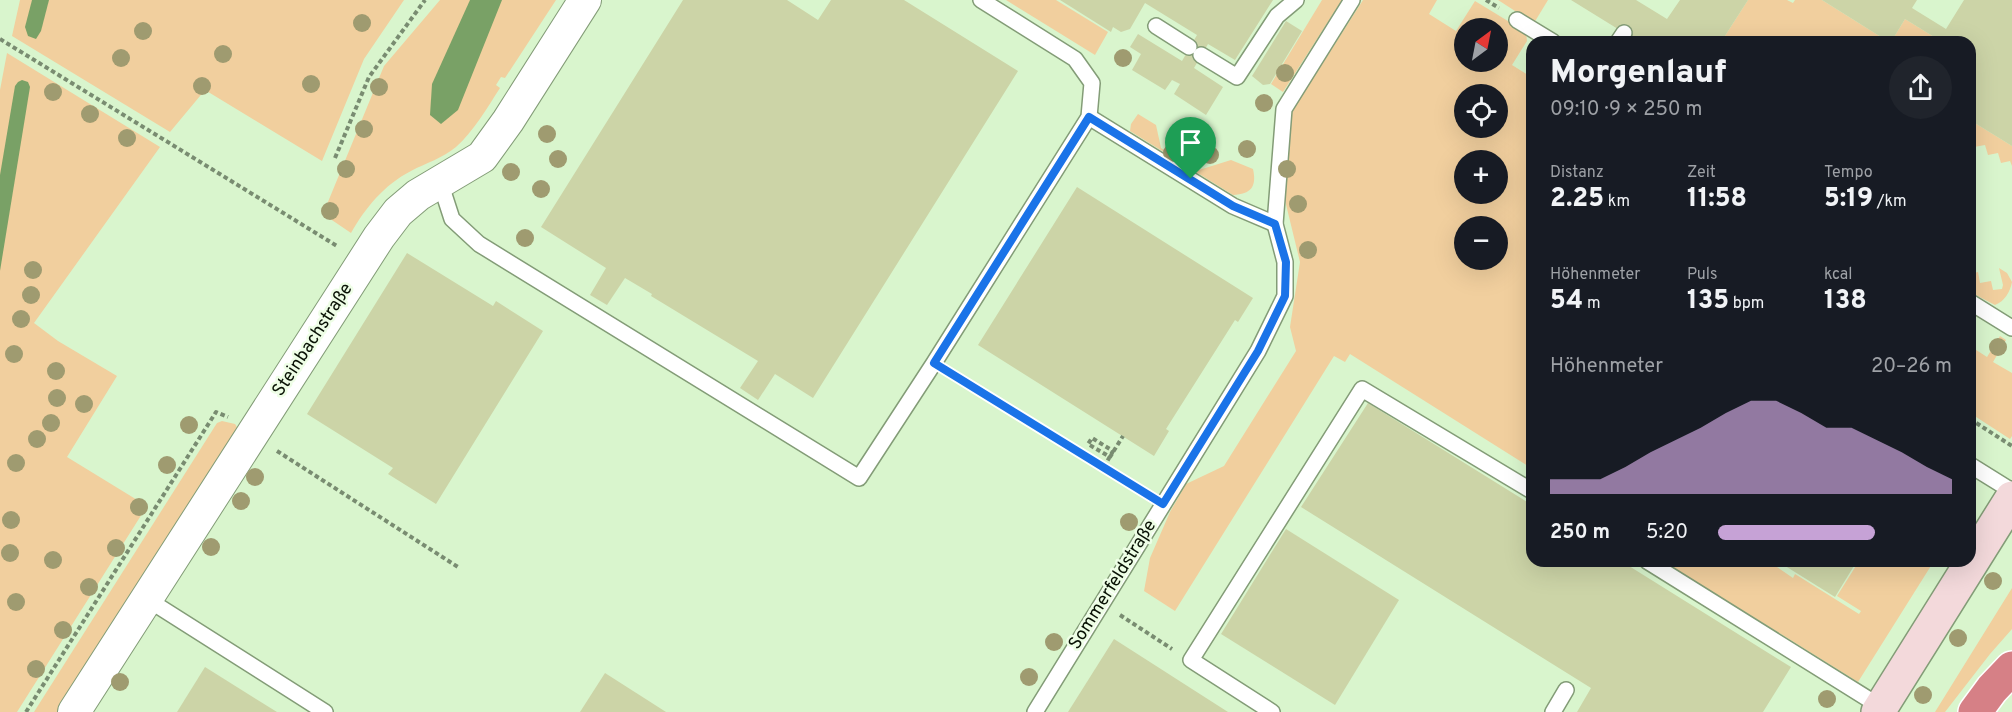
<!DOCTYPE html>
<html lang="de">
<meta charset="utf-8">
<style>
:root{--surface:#171b24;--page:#20242c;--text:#f1f3f6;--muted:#9ea1a6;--accent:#c6a2d6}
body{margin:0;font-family:Overpass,sans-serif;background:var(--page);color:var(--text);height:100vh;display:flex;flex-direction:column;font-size:22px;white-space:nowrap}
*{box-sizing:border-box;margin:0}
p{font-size:20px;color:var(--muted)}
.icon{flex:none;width:33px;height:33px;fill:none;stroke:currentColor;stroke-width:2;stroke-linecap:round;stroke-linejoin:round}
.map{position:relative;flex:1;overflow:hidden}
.side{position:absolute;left:1526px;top:36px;width:450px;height:531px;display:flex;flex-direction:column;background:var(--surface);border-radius:18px;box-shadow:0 6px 24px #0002}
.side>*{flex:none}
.needle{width:39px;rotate:32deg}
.controls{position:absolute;left:1454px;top:18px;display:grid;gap:12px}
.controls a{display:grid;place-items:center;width:54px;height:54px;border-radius:50%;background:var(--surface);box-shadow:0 6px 24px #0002;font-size:30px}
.pin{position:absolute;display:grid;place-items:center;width:51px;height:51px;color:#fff;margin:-62px -26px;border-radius:50% 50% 50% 0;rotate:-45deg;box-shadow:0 0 6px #0007}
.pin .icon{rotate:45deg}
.round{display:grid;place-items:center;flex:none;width:63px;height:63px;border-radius:32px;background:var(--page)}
.headline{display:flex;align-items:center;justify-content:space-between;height:102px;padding:0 24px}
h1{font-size:33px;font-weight:800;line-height:45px}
.metrics{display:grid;grid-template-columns:repeat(3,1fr);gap:9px;height:102px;padding:6px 24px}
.metrics div{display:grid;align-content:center}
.metrics b{font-size:26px;font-weight:800}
.metrics small{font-size:16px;font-weight:400}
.metrics p{font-size:16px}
.chart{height:168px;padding:12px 24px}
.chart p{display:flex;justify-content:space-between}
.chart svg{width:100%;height:108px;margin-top:6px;fill:var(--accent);opacity:.7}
ul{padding:0 24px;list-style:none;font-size:20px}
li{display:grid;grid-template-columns:96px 72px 1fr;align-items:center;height:45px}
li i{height:15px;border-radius:8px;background:var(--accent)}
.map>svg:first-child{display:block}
.green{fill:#f1cf9e;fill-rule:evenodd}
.water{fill:#79a166}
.building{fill:#ccd4a7}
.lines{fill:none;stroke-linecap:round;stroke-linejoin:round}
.lane-casing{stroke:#839c77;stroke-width:18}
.street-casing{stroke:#839c77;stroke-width:34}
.secondary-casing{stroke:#839c77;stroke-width:36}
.highway-casing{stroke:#fff;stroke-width:36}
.path{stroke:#798c71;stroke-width:4;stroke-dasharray:4.5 3;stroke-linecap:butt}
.lane{stroke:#fff;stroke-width:15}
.street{stroke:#fff;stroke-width:32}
.secondary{stroke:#f3d9db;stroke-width:33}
.highway{stroke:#d68086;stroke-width:33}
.tree{fill:#9f9b70}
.route-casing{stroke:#fff;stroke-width:12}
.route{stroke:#1a73e8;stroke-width:8}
.labels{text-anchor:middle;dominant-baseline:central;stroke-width:5;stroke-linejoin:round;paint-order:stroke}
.street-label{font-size:18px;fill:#091205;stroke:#eefee6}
</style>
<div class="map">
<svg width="2012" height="712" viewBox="0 0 2012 712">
<rect width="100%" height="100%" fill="#d9f5cd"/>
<!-- green -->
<g class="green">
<path d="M20 0H404L364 59 322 161 205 90 170 132 12 36Z"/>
<path d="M440 0H556L505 78 501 77 496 85 500 88C487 108 474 131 456 147 443 158 426 163 411 171 384 185 366 207 351 233L323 214 384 66Z"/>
<path d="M1006 0H1056L1108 32 1095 55Z"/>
<path d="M1322 0H1342L1283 92 1271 84Z"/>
<path d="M1363 0H1437L1429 14 1456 31 1475 1 1526 32 1527 41 1512 65 1531 77V468L1350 354 1345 362 1334 356 1175 611 1144 591 1150 558 1170 512 1186 484 1224 466 1296 351 1290 327 1300 262 1282 188 1289 116ZM1464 28H1497V62H1464ZM1464 94H1497V128H1464ZM1464 160H1497V194H1464ZM1464 226H1497V260H1464Z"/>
<path d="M1498 0H1548L1534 23Z"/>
<path d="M1748 0H1787L1793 3 1795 0H1822L1889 42H1721Z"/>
<path d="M1905 19 1939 40 1938 42H1891Z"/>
<path d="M7 53 160 147 34 323 58 341 117 376 67 457 147 506 17 712H0V90Z"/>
<path d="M1138 114 1156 125 1161 148 1199 170 1231 160 1253 169C1257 187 1251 194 1233 195L1130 131 1131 124Z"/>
<path d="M1970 120 2012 146V166L2010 161 2001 163 1998 153 1988 155 1985 145 1974 147 1970 138Z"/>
<path d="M1999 268 2007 273 2012 282C2010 292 2005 301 1995 305L1970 292V274L1978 272 1980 283 1991 281 1993 290 2002 289 2003 285Z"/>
<path d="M2000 336 2006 340 1993 362 2012 373V436L2010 439 1970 413V346L1987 357Z"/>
<path d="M222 421 235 424 238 429 57 712H34L217 423Z"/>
<path d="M1663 561H1775L1774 565 1793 578 1795 574 1859 614 1861 611 1837 596 1859 561H1934L1858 682Z"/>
<path d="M2012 588V629L1990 654 1945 712H1935Z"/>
</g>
<!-- water -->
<g class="water">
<path d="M32 0H49L41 31 36 39 28 36 25 27Z"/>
<path d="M470 0H502L458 110 441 124 430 115 432 84Z"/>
<path d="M22 80 28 82 30 87 0 271V175L15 86 18 82Z"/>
</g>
<!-- building -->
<g class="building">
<path d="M683 0H787L818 20 831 0H904L1018 71 813 398 775 374 758 400 740 388 758 361 651 296 652 294 625 278 607 305 590 295 606 268 541 227Z"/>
<path d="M1060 0H1273L1235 60 1208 44 1194 68 1223 87 1206 115 1174 94 1180 84 1172 80 1165 90 1132 70 1141 54 1130 47 1138 34 1182 61 1197 35 1145 3 1130 29 1121 32 1113 27 1111 32Z"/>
<path d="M1571 0H1636L1667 19 1680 0H1748L1721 42H1639Z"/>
<path d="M1822 0H1917L1912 8 1946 29 1964 0H2012V146L1970 120V42H1938L1939 40 1905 19 1891 42H1889Z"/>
<path d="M1286 21 1302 31 1270 84 1263 85 1252 76Z"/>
<path d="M1077 187 1253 298 1238 322 1235 320 1166 429 1169 431 1154 456 978 345Z"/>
<path d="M407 253 493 306 496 301 543 331 436 504 388 474 393 468 307 414Z"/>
<path d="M1368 403 1532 505V561H1621L1791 667 1763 712H1577L1591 688 1301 507Z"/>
<path d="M1286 529 1399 600 1335 705 1221 634Z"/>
<path d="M1777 561H1857L1835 597Z"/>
<path d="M1114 639 1228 712H1068Z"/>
<path d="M205 667 277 712H177Z"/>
<path d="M605 673 666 712H580Z"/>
</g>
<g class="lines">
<defs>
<g id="lane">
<path d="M1517 20 1553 42"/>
<path d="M1156 26 1189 47"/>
<path d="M1618 42 1624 33"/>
<path d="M1201 55 1237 77 1277 16 1296 0"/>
<path d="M1089 117 1233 206 1275 224"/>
<path d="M440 182 452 219 479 244 859 478 934 363 1089 117 1092 83 1075 59 981 0"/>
<path d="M1970 302 2012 328"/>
<path d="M1970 465 2012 491"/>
<path d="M1647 561 1881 707"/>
<path d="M147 599 325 712"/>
<path d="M1035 712 1258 351 1285 296V262L1275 224 1284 109 1352 0"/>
<path d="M1272 712 1191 660 1362 389 1532 491"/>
<path d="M1553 712 1566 690"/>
</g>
<path id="street" d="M74 712 379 237 398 212 418 195 482 157 508 121 585 0"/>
<path id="secondary" d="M1878 712 2012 498"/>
<path id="highway" d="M1975 712 1992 689 2012 668"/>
</defs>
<!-- lane casing -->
<use href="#lane" class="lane-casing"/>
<!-- street casing -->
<use href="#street" class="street-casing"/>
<!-- secondary casing -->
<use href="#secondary" class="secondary-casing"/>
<!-- highway casing -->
<use href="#highway" class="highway-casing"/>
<!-- path -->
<g class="path">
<path d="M1486 0 1499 8"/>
<path d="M0 39 337 246"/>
<path d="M335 158 369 77 425 0"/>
<path d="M952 374 1145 493"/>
<path d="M1970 419 2012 446"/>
<path d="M277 451 458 567"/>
<path d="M1104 467 1113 451 1092 438 1088 444 1110 457 1123 436"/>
<path d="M1120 615 1172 649"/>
<path d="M26 712 216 412 228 417"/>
</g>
<!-- lane -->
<use href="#lane" class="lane"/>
<!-- street -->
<use href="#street" class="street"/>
<!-- secondary -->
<use href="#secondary" class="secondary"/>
<!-- highway -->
<use href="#highway" class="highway"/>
</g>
<!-- trees -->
<g class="tree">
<circle cx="362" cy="23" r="9"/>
<circle cx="143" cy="31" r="9"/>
<circle cx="223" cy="54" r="9"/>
<circle cx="121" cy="58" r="9"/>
<circle cx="1123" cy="58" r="9"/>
<circle cx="1285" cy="73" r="9"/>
<circle cx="311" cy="84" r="9"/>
<circle cx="202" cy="86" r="9"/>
<circle cx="379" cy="87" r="9"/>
<circle cx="53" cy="92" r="9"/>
<circle cx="1264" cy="103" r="9"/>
<circle cx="90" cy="114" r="9"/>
<circle cx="364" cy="129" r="9"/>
<circle cx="547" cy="134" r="9"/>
<circle cx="127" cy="138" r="9"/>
<circle cx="1247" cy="149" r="9"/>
<circle cx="1172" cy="153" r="9"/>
<circle cx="1210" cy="155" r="9"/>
<circle cx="558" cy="159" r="9"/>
<circle cx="346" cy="169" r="9"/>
<circle cx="1287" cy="169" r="9"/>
<circle cx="511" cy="172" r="9"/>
<circle cx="541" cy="189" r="9"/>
<circle cx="1298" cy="204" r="9"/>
<circle cx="330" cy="211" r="9"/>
<circle cx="525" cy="238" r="9"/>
<circle cx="1308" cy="250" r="9"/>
<circle cx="33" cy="270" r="9"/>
<circle cx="31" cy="295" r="9"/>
<circle cx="21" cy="319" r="9"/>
<circle cx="1998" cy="347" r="9"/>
<circle cx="14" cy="354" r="9"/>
<circle cx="56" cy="371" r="9"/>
<circle cx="57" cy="398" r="9"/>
<circle cx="84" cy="404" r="9"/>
<circle cx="51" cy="423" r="9"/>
<circle cx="189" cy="425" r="9"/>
<circle cx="37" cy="439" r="9"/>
<circle cx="16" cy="463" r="9"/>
<circle cx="167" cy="465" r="9"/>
<circle cx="255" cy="477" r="9"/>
<circle cx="241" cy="501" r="9"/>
<circle cx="139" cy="507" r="9"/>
<circle cx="11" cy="520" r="9"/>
<circle cx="1129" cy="522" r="9"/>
<circle cx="211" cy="547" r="9"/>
<circle cx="116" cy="548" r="9"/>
<circle cx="10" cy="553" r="9"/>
<circle cx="53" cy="560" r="9"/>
<circle cx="1993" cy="581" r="9"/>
<circle cx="89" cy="587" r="9"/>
<circle cx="16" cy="602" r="9"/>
<circle cx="63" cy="630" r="9"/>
<circle cx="1958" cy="638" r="9"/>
<circle cx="1054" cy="642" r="9"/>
<circle cx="36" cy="669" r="9"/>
<circle cx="1029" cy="677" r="9"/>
<circle cx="120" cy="682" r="9"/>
<circle cx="1923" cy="695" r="9"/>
<circle cx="1827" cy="699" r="9"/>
</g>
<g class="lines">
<defs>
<path id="route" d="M1089 117 1233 206 1275 224 1286 262 1285 296 1258 351 1163 504 934 363Z"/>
</defs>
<!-- route casing -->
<use href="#route" class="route-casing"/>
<!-- route -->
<use href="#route" class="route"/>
</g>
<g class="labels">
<!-- street labels -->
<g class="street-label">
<text transform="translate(313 340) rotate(-57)">Steinbachstraße</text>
<text transform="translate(1113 585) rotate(-58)">Sommerfeldstraße</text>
</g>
</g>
</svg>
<div class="controls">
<a><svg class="needle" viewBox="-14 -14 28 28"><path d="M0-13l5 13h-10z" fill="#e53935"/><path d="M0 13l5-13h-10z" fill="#9ea1a6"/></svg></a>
<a><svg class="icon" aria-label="locate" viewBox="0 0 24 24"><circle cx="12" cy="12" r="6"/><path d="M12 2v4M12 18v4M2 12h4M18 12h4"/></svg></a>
<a>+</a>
<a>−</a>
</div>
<div class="pin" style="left:1191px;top:179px;background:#1e9e55"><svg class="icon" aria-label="arrive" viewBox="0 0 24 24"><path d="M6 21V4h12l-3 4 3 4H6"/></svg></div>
<section class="side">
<div class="headline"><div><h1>Morgenlauf</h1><p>09:10 · 9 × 250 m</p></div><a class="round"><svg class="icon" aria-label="share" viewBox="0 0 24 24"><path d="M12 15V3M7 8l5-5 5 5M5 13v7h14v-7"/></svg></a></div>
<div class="metrics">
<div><p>Distanz</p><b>2.25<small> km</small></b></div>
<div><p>Zeit</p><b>11:58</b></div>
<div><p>Tempo</p><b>5:19<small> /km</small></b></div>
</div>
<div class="metrics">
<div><p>Höhenmeter</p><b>54<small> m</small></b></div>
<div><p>Puls</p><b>135<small> bpm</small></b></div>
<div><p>kcal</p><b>138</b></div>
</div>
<div class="chart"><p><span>Höhenmeter</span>20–26 m</p>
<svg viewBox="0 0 160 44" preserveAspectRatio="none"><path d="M0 44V38L10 38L20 38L30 33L40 27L50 22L60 17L70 11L80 6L90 6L100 11L110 17L120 17L130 22L140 27L150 33L160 38V44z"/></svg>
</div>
<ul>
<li><b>250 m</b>5:20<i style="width:67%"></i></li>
</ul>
</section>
</div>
